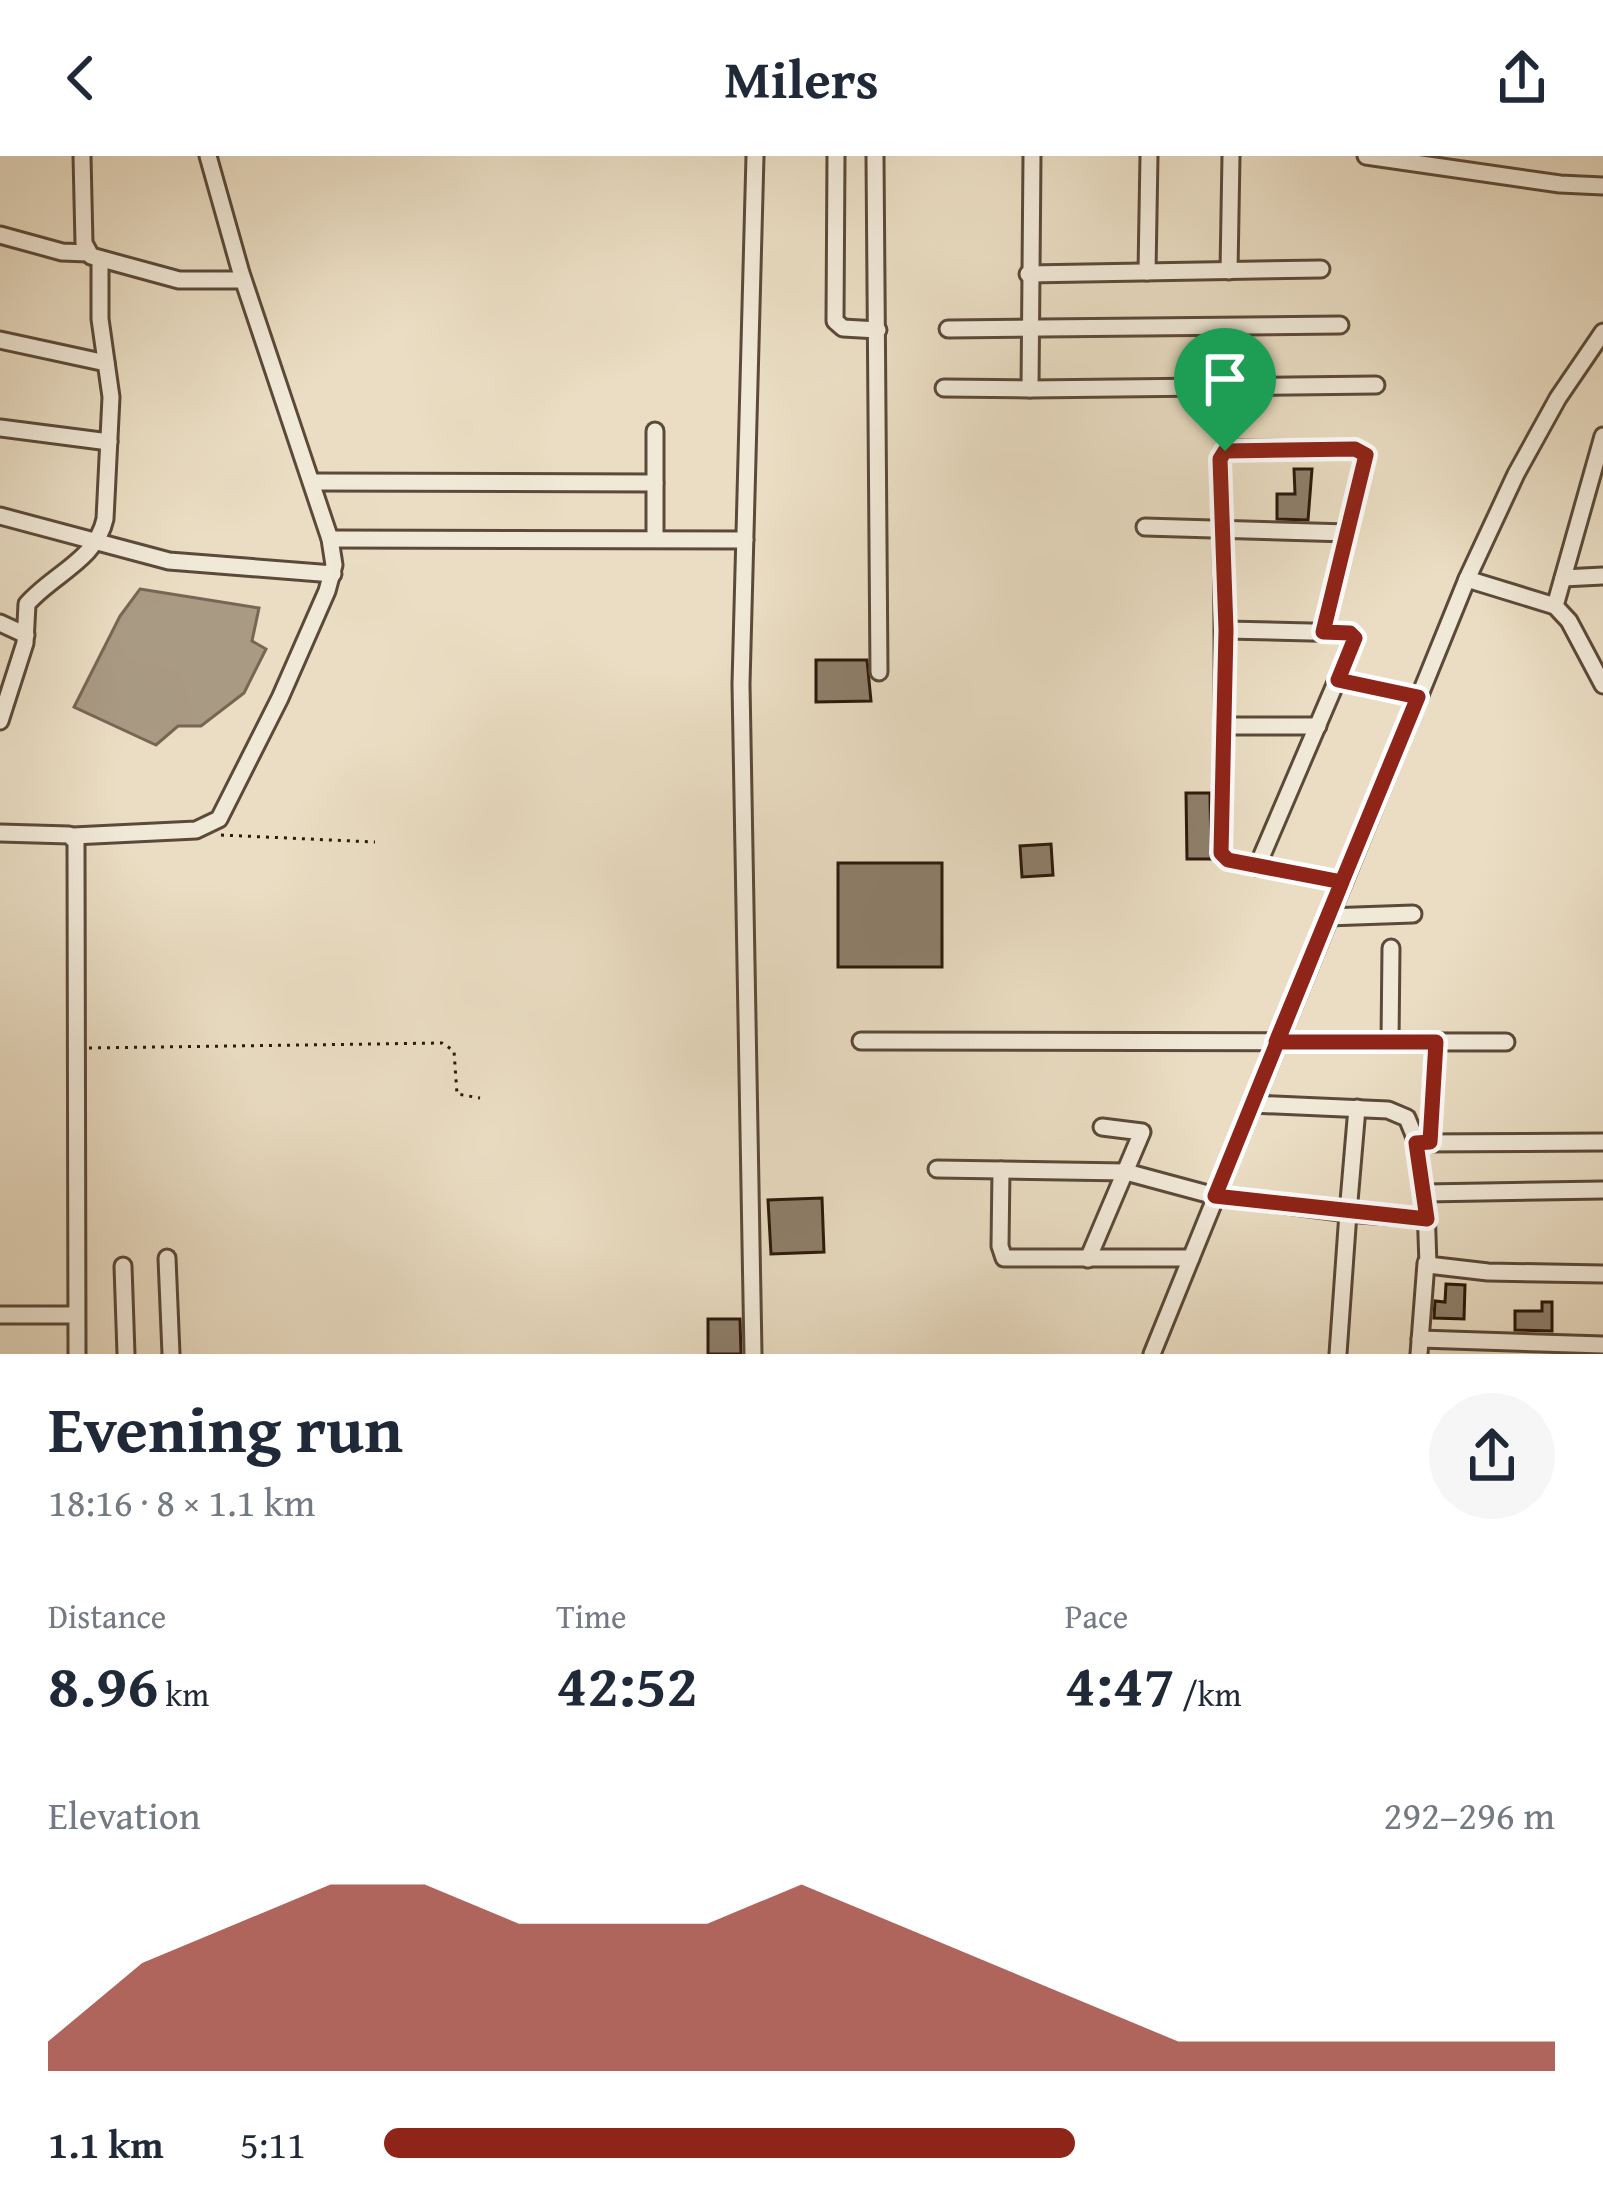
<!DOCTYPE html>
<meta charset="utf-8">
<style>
:root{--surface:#fff;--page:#f6f6f7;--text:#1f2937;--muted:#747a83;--accent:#8f2418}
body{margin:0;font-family:"Gentium Book Plus",serif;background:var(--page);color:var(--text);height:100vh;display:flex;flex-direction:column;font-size:45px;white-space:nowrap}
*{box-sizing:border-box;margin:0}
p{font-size:39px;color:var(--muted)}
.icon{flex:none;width:66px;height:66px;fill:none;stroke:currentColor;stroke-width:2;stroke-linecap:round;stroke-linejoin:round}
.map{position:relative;height:1198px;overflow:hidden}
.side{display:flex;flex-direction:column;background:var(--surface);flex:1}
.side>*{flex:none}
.pin{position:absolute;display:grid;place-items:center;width:102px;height:102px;color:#fff;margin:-123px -51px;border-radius:50% 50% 50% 0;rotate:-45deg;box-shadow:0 0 12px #0007}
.pin .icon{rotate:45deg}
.round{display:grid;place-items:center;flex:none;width:126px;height:126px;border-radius:63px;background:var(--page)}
.headline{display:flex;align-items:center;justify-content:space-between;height:204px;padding:0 48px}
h1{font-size:66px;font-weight:700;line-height:90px}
.figures{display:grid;grid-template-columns:repeat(3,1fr);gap:18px;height:204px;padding:12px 48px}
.figures div{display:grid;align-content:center}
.figures b{font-size:60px;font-weight:700}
.figures small{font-size:33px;font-weight:400}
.figures p{font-size:33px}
.chart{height:336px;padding:24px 48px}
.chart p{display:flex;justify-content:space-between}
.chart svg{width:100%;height:216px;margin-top:12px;fill:var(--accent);opacity:.7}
ul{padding:0 48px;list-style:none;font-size:39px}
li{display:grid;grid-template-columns:192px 144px 1fr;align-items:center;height:90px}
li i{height:30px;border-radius:15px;background:var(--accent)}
header{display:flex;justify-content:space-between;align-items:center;height:156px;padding:0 48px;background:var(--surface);font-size:54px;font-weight:700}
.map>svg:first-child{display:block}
.water{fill:#a99a84;stroke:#776654;stroke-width:3}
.building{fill:#8e7f6b;stroke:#2b190b;stroke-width:3}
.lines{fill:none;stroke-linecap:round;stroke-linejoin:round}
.minor-casing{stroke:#5b4a39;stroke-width:21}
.path{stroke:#2b190b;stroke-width:3;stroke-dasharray:3 6;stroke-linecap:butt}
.minor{stroke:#f1e9d8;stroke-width:15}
.route-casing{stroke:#fff;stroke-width:24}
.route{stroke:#8f2418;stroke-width:15}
</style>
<header><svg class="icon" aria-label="back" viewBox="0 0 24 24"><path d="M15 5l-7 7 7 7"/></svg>Milers<svg class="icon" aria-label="share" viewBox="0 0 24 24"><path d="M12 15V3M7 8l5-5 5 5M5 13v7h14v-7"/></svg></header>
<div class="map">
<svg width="1603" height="1198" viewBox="0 0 1603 1198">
<rect width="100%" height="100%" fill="#eaddc3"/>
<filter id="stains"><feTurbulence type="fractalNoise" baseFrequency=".00167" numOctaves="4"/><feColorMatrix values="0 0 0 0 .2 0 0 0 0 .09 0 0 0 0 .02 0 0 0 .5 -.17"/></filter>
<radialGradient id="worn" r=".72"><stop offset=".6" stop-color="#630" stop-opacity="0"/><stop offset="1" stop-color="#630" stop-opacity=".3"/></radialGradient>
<!-- water -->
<path class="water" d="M140 433 259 452 252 485 266 493 244 537 201 570H178L156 589 74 551 120 460Z"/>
<!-- building -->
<g class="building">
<path d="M1294 313H1312L1308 364 1277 363V338H1295Z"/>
<path d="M816 504H867L871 545 816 546Z"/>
<path d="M1186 637H1210L1211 703H1187Z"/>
<path d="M1051 688 1053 719 1022 721 1020 690Z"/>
<rect x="838" y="707" width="104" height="104"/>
<path d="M822 1042 824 1096 771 1098 768 1044Z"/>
<path d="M1446 1128 1465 1129 1464 1163 1434 1162 1435 1145 1445 1146Z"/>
<path d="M1542 1146H1552V1175L1515 1174V1155H1542Z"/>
<path d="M708 1163H740L741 1198H708Z"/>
</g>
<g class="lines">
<defs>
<g id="minor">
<path d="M82 0 84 87 91 100 179 124H243"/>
<path d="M836 0 835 165 843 172 878 174"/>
<path d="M875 0 879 516"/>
<path d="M1032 0 1030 233 1376 229"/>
<path d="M1366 0 1560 28 1603 30"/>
<path d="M0 79 62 96 88 97"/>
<path d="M1229 115 1231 0"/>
<path d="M1147 116 1149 0"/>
<path d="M1028 118 1321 113"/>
<path d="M948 173 1340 169"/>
<path d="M0 184 106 207"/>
<path d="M944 232 1030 233"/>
<path d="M0 272 109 286"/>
<path d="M655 275V383"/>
<path d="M312 326 655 327"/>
<path d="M0 360 169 405 333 418"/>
<path d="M1145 371 1348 377 1366 300 1355 293H1229L1220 303C1224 435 1224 565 1221 697L1227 704 1342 726"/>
<path d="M330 383 745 384"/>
<path d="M1563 422 1603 420"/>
<path d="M1467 423 1555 450 1569 465 1603 529"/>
<path d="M1555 450 1603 280"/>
<path d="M0 467 26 479"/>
<path d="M1226 474 1350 477 1355 482 1257 711"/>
<path d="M1323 476 1348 377"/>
<path d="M1338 524 1418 541"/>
<path d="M0 565 25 487 27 448C53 418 96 404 105 363L111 241 100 163V104"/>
<path d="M1224 570H1318"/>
<path d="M0 677 69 679 76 686 77 1198"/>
<path d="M73 680 196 674 219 663 280 542 327 435 334 409 330 383 241 117 208 0"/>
<path d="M1327 761 1413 758"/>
<path d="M861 885 1506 886"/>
<path d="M1390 886 1391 792"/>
<path d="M1252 948 1388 954 1407 962 1414 979 1426 1050 1428 1109 1488 1116 1603 1118"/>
<path d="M1357 952 1348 1057 1427 1063"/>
<path d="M1429 986 1435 886"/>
<path d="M1416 987 1603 986"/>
<path d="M937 1013 1126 1016 1215 1040 1348 1057 1338 1198"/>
<path d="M1001 1014 1000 1090 1004 1102H1191"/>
<path d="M1425 1037 1603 1034"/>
<path d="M167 1102 171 1198"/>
<path d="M1088 1103 1142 976 1102 971"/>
<path d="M123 1110 126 1198"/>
<path d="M0 1159H76"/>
<path d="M1420 1183 1603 1189"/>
<path d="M753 1198 741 528 755 0"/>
<path d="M1152 1198 1467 423 1516 318 1558 242 1603 176"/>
<path d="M1419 1198 1426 1107"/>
</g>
</defs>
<!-- minor casing -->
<use href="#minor" class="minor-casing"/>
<!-- path -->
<g class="path">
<path d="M221 679 375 686"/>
<path d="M89 892 442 887 454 895 457 938 480 942"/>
</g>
<!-- minor -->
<use href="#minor" class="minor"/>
</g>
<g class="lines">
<defs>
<path id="route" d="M1225 295 1220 303 1226 474 1221 697 1228 704 1342 726 1215 1040 1427 1063 1416 987 1430 986 1436 886H1276L1418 541 1338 524 1355 482 1350 477 1323 476 1366 299 1355 293 1225 295"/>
</defs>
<!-- route casing -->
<use href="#route" class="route-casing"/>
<!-- route -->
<use href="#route" class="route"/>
</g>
<rect width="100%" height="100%" filter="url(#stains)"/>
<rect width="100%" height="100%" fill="url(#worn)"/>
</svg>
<div class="pin" style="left:1225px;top:295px;background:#1e9e55"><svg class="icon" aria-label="arrive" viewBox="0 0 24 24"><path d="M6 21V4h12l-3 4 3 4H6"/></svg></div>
</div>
<section class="side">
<div class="headline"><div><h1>Evening run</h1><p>18:16 · 8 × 1.1 km</p></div><a class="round"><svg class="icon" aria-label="share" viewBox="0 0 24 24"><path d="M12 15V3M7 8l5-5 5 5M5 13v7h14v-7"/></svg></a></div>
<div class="figures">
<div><p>Distance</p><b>8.96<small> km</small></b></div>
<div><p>Time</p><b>42:52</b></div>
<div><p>Pace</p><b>4:47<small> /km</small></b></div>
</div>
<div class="chart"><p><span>Elevation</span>292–296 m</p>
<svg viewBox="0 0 160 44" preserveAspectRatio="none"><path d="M0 44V38L10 22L20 14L30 6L40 6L50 14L60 14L70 14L80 6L90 14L100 22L110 30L120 38L130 38L140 38L150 38L160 38V44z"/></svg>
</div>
<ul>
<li><b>1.1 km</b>5:11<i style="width:59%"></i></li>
</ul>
</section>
